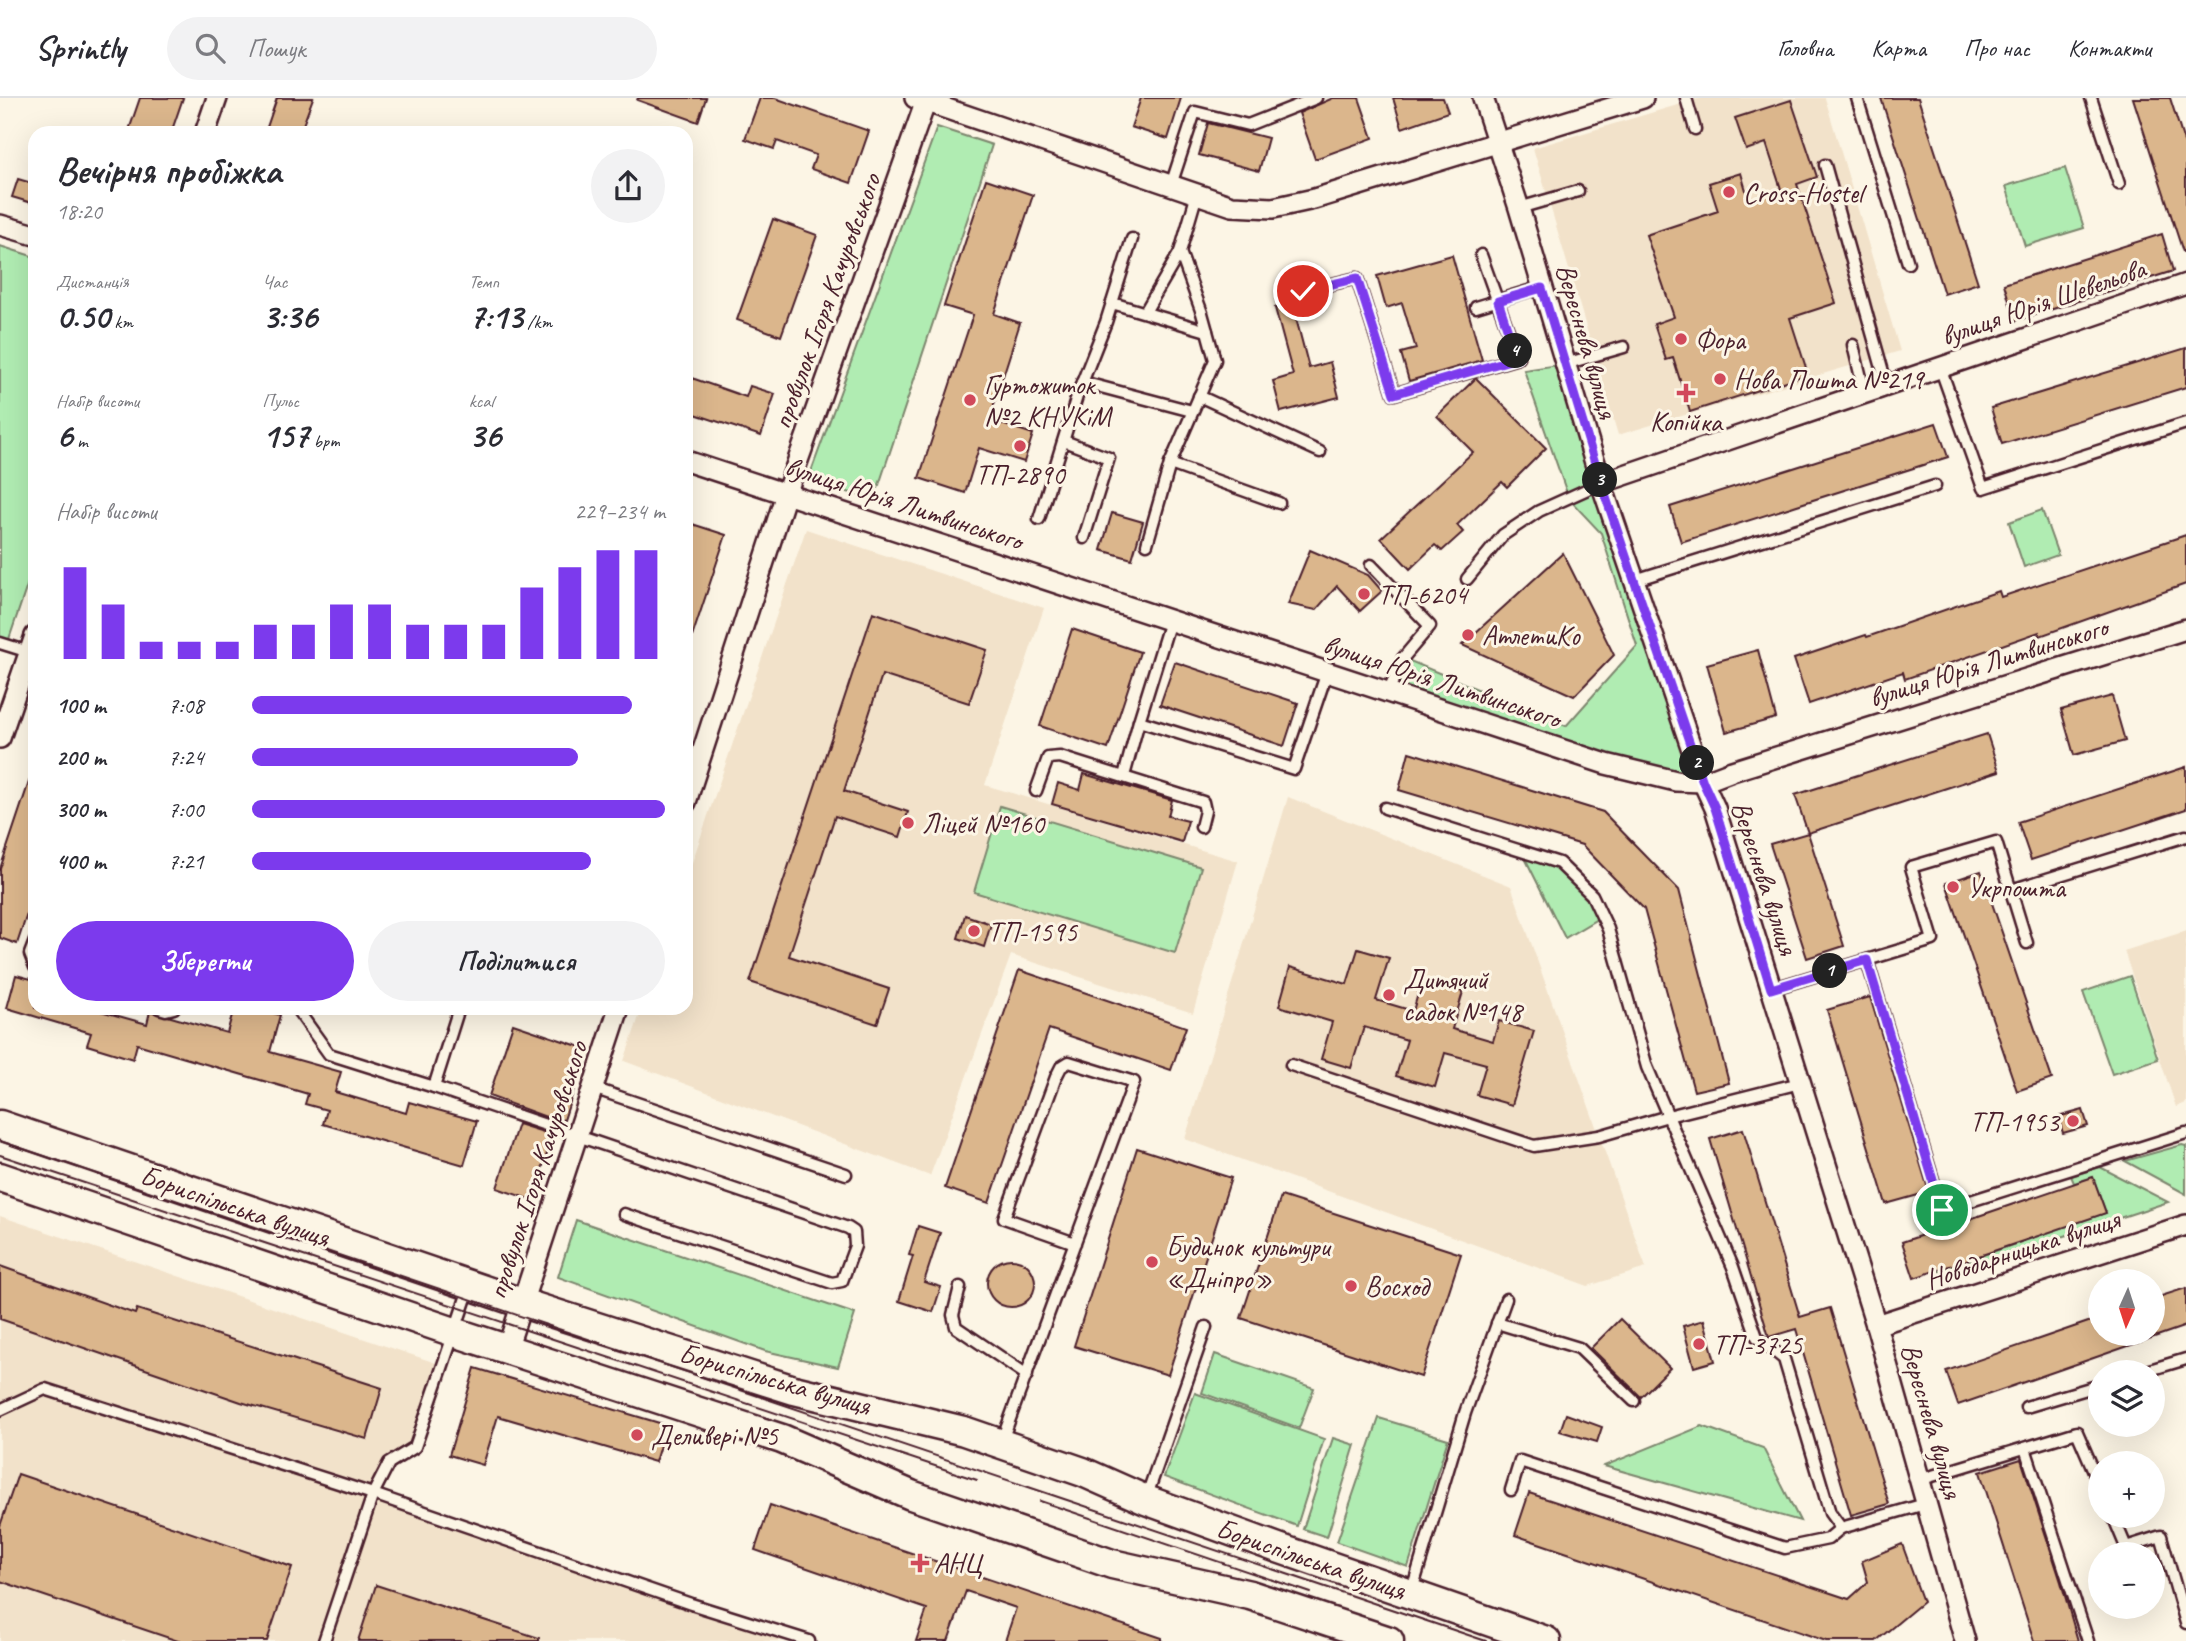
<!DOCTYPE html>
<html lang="uk">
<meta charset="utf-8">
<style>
:root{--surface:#fff;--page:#f2f2f3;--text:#2b2b33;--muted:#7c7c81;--line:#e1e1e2;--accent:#7c3aed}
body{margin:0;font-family:Caveat,sans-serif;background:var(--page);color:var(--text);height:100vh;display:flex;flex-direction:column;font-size:26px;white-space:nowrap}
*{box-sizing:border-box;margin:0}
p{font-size:23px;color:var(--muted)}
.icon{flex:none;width:38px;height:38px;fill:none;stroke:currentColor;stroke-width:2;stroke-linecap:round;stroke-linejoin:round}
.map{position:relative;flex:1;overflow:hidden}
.side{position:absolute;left:28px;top:28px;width:665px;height:889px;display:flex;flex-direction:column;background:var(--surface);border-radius:21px;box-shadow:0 7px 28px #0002}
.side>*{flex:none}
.needle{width:46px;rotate:183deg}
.tools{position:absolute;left:2088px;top:1171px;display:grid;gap:14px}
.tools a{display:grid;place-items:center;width:77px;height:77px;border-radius:50%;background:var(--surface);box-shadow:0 7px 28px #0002;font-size:35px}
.pin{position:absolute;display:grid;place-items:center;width:60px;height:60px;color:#fff;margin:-30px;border:4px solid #fff;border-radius:50%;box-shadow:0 2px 7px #0007}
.km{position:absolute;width:35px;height:35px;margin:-18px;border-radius:50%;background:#222;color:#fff;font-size:19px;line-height:35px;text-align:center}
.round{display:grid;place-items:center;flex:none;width:74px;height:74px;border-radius:37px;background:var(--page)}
.summary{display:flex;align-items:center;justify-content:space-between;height:119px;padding:0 28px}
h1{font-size:38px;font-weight:700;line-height:52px}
.stats{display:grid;grid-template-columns:repeat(3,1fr);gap:10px;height:119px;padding:7px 28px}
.stats div{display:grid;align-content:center}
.stats b{font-size:35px;font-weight:700}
.stats small{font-size:19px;font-weight:400}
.stats p{font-size:19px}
.chart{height:196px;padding:14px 28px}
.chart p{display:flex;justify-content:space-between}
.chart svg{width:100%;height:126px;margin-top:7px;stroke:var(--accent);stroke-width:6}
.button{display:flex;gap:14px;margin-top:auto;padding:14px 28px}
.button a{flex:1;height:80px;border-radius:42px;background:var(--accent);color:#fff;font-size:28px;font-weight:700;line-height:80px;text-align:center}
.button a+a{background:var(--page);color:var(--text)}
ul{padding:0 28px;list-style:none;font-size:23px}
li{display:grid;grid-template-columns:112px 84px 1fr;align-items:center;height:52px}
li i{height:18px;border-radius:9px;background:var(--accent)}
header{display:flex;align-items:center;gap:42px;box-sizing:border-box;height:98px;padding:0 35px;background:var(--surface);border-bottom:2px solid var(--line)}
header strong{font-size:33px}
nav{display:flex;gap:38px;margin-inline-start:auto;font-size:24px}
.search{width:490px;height:63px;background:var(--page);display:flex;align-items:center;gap:18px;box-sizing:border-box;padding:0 24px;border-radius:38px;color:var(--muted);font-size:26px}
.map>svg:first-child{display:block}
.built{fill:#f2e2ca}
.green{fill:#b0ecb2;stroke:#7d866e;stroke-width:2}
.building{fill:#dbb68c;stroke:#4a1f2b;stroke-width:2}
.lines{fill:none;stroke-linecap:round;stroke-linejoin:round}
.lane-casing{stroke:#4a1f2b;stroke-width:15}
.street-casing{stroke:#4a1f2b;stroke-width:24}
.secondary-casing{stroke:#4a1f2b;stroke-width:33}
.lane{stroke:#fcf5e5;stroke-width:10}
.street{stroke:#fcf5e5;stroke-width:19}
.secondary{stroke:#fcf5e5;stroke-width:28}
.tram{stroke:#4a1f2b;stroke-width:2}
.route-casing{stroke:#fff;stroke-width:14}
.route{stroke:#7c3aed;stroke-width:9}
.poi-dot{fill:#d1495b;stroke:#fcf5e5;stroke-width:2.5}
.labels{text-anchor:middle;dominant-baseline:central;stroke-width:6;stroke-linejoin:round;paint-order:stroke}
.poi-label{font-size:28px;fill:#4a1f2b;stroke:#fcf5e5;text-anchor:start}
.street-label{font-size:28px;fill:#4a1f2b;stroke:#fcf5e5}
</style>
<header>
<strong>Sprintly</strong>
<div class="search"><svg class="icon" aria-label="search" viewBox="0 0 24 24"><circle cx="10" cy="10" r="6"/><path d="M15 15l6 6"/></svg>Пошук</div>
<nav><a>Головна</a><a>Карта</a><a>Про нас</a><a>Контакти</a></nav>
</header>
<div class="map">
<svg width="2186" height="1543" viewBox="0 0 2186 1543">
<rect width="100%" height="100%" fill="#fcf5e5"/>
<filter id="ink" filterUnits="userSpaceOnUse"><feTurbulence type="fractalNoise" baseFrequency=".0143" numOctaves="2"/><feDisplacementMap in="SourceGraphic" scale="14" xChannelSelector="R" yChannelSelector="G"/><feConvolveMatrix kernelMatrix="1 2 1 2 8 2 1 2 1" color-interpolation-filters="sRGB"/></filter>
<g filter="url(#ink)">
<!-- built -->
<g class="built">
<path d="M1701 0H1825L1900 253 1618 337 1533 50Z"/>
<path d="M806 431 1044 510 985 687 1238 763 1193 915 1011 857 930 1078 624 963 642 910H686V782Z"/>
<path d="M1288 699 1511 788 1646 1170 1588 1188 1185 1041Z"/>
<path d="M2186 833V1005L2176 1009 2124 853Z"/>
<path d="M0 1118 442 1267 415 1349 389 1365 373 1395 809 1543H0Z"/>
</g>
<!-- green -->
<g class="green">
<path d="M937 29 992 47 874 402 808 382Z"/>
<path d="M2065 70 2084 130 2025 148 2006 88Z"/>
<path d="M0 148 35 159V464L7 547 0 545Z"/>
<path d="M1564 266 1703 684 1388 594 1403 560 1566 628 1637 548 1601 435 1569 401 1524 272Z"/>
<path d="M2042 412 2058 457 2024 469 2009 424Z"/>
<path d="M1000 708 1201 769 1175 855 974 794Z"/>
<path d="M1522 754 1559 765 1592 797 1602 818 1565 840Z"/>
<path d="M2130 878 2158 961 2112 976 2083 894Z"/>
<path d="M2182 1047 2186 1048V1096L2125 1063Z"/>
<path d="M2100 1069 2168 1104 1943 1178 1939 1172 2106 1115 2093 1079 2074 1085 2071 1078Z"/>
<path d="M576 1122 855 1216 838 1269 765 1253 558 1179Z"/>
<path d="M1215 1256 1314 1290 1299 1330 1202 1295Z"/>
<path d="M1195 1295 1324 1341 1297 1428 1164 1379Z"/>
<path d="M1379 1320 1448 1341 1408 1469 1337 1444Z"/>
<path d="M1702 1328 1763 1350 1800 1423 1604 1368Z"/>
<path d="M1333 1340 1355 1347 1327 1439 1303 1431Z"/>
</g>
<!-- building -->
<g class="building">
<path d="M140 0H183L171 35H128Z"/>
<path d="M277 0H313L300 35H265Z"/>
<path d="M638 0H706L698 24 637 2Z"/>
<path d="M760 0H775L869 33 851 85 811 71 816 57 777 43 774 51 745 41Z"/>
<path d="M1141 0H1181L1168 41 1131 29Z"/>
<path d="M1333 0H1359L1373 40 1315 61 1299 15Z"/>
<path d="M1393 0H1443L1448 14 1402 30Z"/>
<path d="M1881 0H1918L1978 185 1944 196Z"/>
<path d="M2133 0H2170L2186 50V154H2183Z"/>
<path d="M1791 2 1817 79 1797 86 1836 205 1790 220 1808 276 1690 314 1673 260 1666 262 1654 226 1674 219 1646 137 1718 113 1709 85 1741 75 1749 103 1781 91 1766 45 1746 52 1735 20Z"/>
<path d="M1208 25 1268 40 1259 73 1199 57Z"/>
<path d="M18 81 35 86V106L12 99Z"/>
<path d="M986 81 1033 97 994 216 1020 225 989 322 1033 336 1024 364 979 350 965 395 919 380 973 217 944 208Z"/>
<path d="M773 121 817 137 781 238 737 222Z"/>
<path d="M2162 136 2173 173 2015 223 2004 186Z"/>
<path d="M1452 157 1482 262 1409 283 1401 255 1416 251 1402 205 1386 210 1377 178Z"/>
<path d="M1292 205 1309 270 1330 264 1339 299 1281 314 1273 283 1293 277 1275 210Z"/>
<path d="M2186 250V289L2002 346 1991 310Z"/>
<path d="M686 278 746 299 750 288 775 296 761 338 686 313Z"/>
<path d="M1476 280 1546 350 1507 389 1502 384 1457 427 1463 434 1442 453 1435 447 1410 471 1381 440 1473 354 1437 318Z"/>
<path d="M1936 325 1948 359 1681 444 1670 409Z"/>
<path d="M1112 415 1143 424 1132 461 1101 452Z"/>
<path d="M686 424 726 437 689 548 686 547Z"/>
<path d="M2186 437V486L2040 538 2039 534 1905 581 1903 574 1809 606 1794 561 1866 537 1867 539 1999 493 2001 499Z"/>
<path d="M1310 452 1368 477 1382 493 1360 513 1337 488 1316 512 1288 506Z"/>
<path d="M1563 455 1614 557 1574 598 1462 547Z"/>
<path d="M873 514 987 552 969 605 882 577 844 693 908 714 900 739 835 718 789 858 889 891 877 926 750 884Z"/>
<path d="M1072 531 1140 554 1108 651 1040 628Z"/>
<path d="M1758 552 1776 620 1726 634 1707 566Z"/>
<path d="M1175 564 1298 605 1284 648 1160 607Z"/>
<path d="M2112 598 2125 643 2074 657 2061 612Z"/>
<path d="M1987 636 1999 673 1808 735 1795 697Z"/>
<path d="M1409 654 1603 714 1679 792 1729 985 1694 993 1644 811 1582 747 1399 692Z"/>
<path d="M2186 669V711L2031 762 2018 724Z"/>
<path d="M32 675H35V792L17 846 0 840V771Z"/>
<path d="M1084 676 1172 702 1168 718 1188 723 1182 744 1052 706 1058 685 1080 692Z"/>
<path d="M1808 735 1844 848 1807 860 1770 746Z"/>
<path d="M1981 773 2052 981 2017 993 1946 785Z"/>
<path d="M965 817 991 826 984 849 958 840Z"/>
<path d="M1358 851 1389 860 1376 902 1413 913 1422 882 1463 894 1452 931 1493 943 1499 923 1534 933 1512 1007 1477 997 1486 966 1445 955 1435 989 1396 978 1407 942 1364 929 1351 970 1321 961 1332 924 1279 908 1290 869 1347 886Z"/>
<path d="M1019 872 1186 929 1171 972 1049 931 989 1105 945 1090Z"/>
<path d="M16 877 35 882V910H90L147 926 150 913 227 935 234 910H256L280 917 270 954 341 974 335 994 406 1015 409 1004 477 1023 464 1067 323 1026 327 1012 305 1006 308 996 137 946 133 961 87 947 91 935 7 910Z"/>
<path d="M1870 899 1929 1094 1886 1106 1827 912Z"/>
<path d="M513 926 587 951 564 1022 558 1021 557 1023 489 998Z"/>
<path d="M2083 1012 2088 1028 2063 1035 2058 1019Z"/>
<path d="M518 1026 553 1037 532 1102 497 1090Z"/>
<path d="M1743 1031 1800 1219 1830 1210 1889 1406 1851 1417 1796 1231 1769 1239 1710 1041Z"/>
<path d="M1137 1050 1231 1080 1168 1277 1074 1248Z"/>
<path d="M2093 1079 2106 1115 1914 1180 1902 1144Z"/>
<path d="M1281 1098 1461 1156 1421 1279 1241 1220Z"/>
<path d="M918 1128 940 1135 924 1184 941 1189 933 1214 899 1203 913 1158 909 1157Z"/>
<circle cx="1011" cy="1185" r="24"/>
<path d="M0 1168 135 1216 137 1211 382 1290 367 1341 241 1304 0 1221Z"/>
<path d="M2186 1190V1228L1958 1307 1946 1273 2100 1220V1236H2152V1201Z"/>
<path d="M1620 1221 1670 1270 1641 1299 1591 1250Z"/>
<path d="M1704 1222 1715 1263 1694 1269 1683 1228Z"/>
<path d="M475 1270 666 1327 655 1364 498 1318 483 1367 449 1357Z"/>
<path d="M1566 1316 1602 1329 1597 1344 1560 1333Z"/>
<path d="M2021 1361 2061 1484 2078 1543H2034L1980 1374Z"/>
<path d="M18 1376 292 1469 267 1543H178L0 1483V1428Z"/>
<path d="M1529 1395 1849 1501 1868 1484 1862 1463 1902 1446 1923 1504 1876 1543H1826L1515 1437Z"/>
<path d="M770 1407 1162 1540V1543H1005L1016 1510 966 1493 948 1543H916L927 1511 755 1452Z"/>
<path d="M376 1487 539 1540V1543H358Z"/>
</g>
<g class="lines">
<defs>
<g id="lane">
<path d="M1686 0 1695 31"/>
<path d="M1857 0 1908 165"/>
<path d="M2091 0 2119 86"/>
<path d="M1825 67 1887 288"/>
<path d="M1171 87 1195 14 1248 27 1316 0"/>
<path d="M1519 110 1578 93"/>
<path d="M1180 154 1202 215 1215 262 1170 366 1279 405"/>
<path d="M1303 193 1357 180 1394 296 1518 260 1481 157"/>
<path d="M1112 205 1207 233"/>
<path d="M1476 209 1542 189"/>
<path d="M1145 214 1180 154 1197 96"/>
<path d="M1853 247 1865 296"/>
<path d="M1565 266 1624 249"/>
<path d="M1940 269 1983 390 2186 325"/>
<path d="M1082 284 1192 313"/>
<path d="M1199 298 1320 354"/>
<path d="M1064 343 1109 360 1084 440"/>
<path d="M1039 421 1078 295 1106 224 1132 141"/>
<path d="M1147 446 1170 366"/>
<path d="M1371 467 1430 528 1403 560 1388 594"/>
<path d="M1467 481 1503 437 1539 413 1601 385"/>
<path d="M1635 482 1935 388"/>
<path d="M1170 523 1139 623 1294 671 1327 574"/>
<path d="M0 545 29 554"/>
<path d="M1124 678 1139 623"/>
<path d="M1036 693 1048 660 1060 659 1203 704 1205 713 1201 729"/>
<path d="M1385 710 1559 765 1592 797 1608 831 1647 969 1668 1018 1800 985"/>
<path d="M2011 792 2186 738"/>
<path d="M35 843 30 856 35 869"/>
<path d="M1867 862 1942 1112 2186 1035"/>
<path d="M1771 891 1933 842 1911 769 1996 744 2027 845"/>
<path d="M159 910 166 912 174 910"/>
<path d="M296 910 329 956 434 989"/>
<path d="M459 910 434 989 848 1130 854 1134 855 1148 842 1183 832 1185 624 1116"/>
<path d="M1291 967 1534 1048 1599 1038 1668 1018 1733 1169 1757 1239 1784 1261 1830 1415 1841 1430"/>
<path d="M593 990 846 1076"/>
<path d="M960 1189 953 1217 956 1229 1027 1277"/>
<path d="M1497 1225 1579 1250 1634 1303"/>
<path d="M2143 1274 2186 1261"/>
<path d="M2026 1309 2100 1287"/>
<path d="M0 1312 45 1291 373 1396 691 1506 809 1543"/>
<path d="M1001 1345 1134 984 1069 964 1061 969 1056 979 1004 1120 1075 1145"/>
<path d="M2025 1350 2088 1543"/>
<path d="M1919 1382 2077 1334 2100 1387"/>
<path d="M1511 1392 1520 1363 1785 1450 1828 1441 1841 1430 1925 1406"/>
<path d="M1146 1400 1206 1229"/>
<path d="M2113 1418 2126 1449 2161 1438 2186 1525"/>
<path d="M1412 1492 1465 1315 1506 1201"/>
<path d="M324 1543 373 1396 389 1365 415 1349 470 1188"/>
</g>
<g id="street">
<path d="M915 0 1232 108 1273 110 1314 101 1643 0"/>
<path d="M1483 0 1519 110 1601 385 1703 684 1715 710 1876 1227 1965 1543"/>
<path d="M205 35 217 0"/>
<path d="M0 127 35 137"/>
<path d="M686 363 1606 666 1676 683 1703 684 1732 673 2186 531"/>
<path d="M1601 385 2186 186"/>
<path d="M0 640 35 538"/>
<path d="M686 704 786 396 927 0"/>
<path d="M1876 1227 2186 1127"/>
<path d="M507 1251 619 910"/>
</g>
<g id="secondary">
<path d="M0 1027 522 1205 794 1292 964 1333 1083 1374 1146 1402 1278 1450 1546 1543"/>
<path d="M0 1079 454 1234 782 1341 911 1397 1112 1466 1250 1497 1389 1543"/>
</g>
</defs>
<!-- lane casing -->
<use href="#lane" class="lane-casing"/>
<!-- street casing -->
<use href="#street" class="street-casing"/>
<!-- secondary casing -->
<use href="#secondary" class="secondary-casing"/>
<!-- lane -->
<use href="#lane" class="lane"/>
<!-- street -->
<use href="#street" class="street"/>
<!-- secondary -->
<use href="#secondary" class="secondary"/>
<!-- tram -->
<g class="tram">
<path d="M0 1043 1486 1543"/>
<path d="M0 1057 977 1382"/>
<path d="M1040 1403 1311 1495"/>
</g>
</g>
</g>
<g class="lines" filter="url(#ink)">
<defs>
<path id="route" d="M1303 193 1357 180 1394 296 1517 260 1498 203 1542 190 1601 385 1703 684 1715 710 1771 891 1867 862 1942 1112"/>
</defs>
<!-- route casing -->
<use href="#route" class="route-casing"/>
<!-- route -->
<use href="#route" class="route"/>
</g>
<!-- markers -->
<g class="poi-dot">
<circle cx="1729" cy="94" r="7"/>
<circle cx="1681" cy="241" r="7"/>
<circle cx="1720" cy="281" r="7"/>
<path d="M1682.5 284.5h7v7h7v7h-7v7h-7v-7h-7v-7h7z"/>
<circle cx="970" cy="302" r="7"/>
<circle cx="1020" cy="348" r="7"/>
<circle cx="1364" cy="496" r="7"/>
<circle cx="1468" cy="537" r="7"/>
<circle cx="908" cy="725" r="7"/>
<circle cx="1953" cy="789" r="7"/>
<circle cx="974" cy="833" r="7"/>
<circle cx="1389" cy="897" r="7"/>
<circle cx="2073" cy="1023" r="7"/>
<circle cx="1152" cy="1164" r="7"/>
<circle cx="1351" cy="1188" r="7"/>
<circle cx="1699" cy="1246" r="7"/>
<circle cx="637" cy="1337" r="7"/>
<path d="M916.5 1454.5h7v7h7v7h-7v7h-7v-7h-7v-7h7z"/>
</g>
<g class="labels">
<!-- poi labels -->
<g class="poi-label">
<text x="1743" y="94">Cross-Hostel</text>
<text x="1695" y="241">Фора</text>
<text x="1734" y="281">Нова Пошта №219</text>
<text x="984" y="286">Гуртожиток<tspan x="984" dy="32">№2 КНУКіМ</tspan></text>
<text x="1686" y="323" text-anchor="middle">Копійка</text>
<text x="1020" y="376" text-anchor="middle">ТП-2890</text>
<text x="1378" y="496">ТП-6204</text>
<text x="1482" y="537">АтлетиКо</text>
<text x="922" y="725">Ліцей №160</text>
<text x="1967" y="789">Укрпошта</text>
<text x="988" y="833">ТП-1595</text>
<text x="1403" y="881">Дитячий<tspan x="1403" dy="32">садок №148</tspan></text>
<text x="2059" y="1023" text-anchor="end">ТП-1953</text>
<text x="1166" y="1148">Будинок культури<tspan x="1166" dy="32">«Дніпро»</tspan></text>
<text x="1365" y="1188">Восход</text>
<text x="1713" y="1246">ТП-3725</text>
<text x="651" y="1337">Деливері №5</text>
<text x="934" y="1465">АНЦ</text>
</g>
<!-- street labels -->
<g class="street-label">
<text transform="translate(826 203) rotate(-70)">провулок Ігоря Качуровського</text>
<text transform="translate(2043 204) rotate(-19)">вулиця Юрія Шевельова</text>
<text transform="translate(1587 243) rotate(74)">Вереснева вулиця</text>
<text transform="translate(904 405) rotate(18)">вулиця Юрія Литвинського</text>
<text transform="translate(1988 564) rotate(-17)">вулиця Юрія Литвинського</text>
<text transform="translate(1442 583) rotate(18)">вулиця Юрія Литвинського</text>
<text transform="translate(1765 780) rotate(72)">Вереснева вулиця</text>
<text transform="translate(537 1072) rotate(-72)">провулок Ігоря Качуровського</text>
<text transform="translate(235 1108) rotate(19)">Бориспільська вулиця</text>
<text transform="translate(2022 1151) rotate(-18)">Новодарницька вулиця</text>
<text transform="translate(775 1281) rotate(16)">Бориспільська вулиця</text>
<text transform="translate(1932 1323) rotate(74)">Вереснева вулиця</text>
<text transform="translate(1311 1461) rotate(19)">Бориспільська вулиця</text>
</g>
</g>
</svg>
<div class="tools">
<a><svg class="needle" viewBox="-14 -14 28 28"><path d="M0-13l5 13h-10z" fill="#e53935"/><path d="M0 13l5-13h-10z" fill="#7c7c81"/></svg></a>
<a><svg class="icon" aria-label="layers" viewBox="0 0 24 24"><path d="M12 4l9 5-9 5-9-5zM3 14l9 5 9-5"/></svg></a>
<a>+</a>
<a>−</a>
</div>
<div class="pin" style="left:1942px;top:1112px;background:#1e9e55"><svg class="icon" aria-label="arrive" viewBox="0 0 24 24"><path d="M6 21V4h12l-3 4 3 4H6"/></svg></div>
<div class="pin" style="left:1303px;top:193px;background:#d93025"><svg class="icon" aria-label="check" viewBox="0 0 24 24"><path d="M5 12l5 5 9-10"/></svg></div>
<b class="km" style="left:1830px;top:873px">1</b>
<b class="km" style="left:1697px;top:665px">2</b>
<b class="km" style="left:1600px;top:382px">3</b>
<b class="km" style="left:1515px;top:253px">4</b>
<section class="side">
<div class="summary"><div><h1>Вечірня пробіжка</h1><p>18:20</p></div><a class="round"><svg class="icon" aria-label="share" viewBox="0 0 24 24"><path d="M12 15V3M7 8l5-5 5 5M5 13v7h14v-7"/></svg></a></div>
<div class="stats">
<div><p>Дистанція</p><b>0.50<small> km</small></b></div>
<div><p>Час</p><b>3:36</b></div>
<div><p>Темп</p><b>7:13<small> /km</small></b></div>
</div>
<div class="stats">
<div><p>Набір висоти</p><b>6<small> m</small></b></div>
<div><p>Пульс</p><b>157<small> bpm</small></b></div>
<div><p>kcal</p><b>36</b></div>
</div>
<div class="chart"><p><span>Набір висоти</span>229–234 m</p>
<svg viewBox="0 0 160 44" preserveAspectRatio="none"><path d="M5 44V12M15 44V25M25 44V38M35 44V38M45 44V38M55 44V32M65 44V32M75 44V25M85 44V25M95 44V32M105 44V32M115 44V32M125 44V19M135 44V12M145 44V6M155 44V6"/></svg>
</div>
<ul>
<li><b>100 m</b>7:08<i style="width:92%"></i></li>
<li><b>200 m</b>7:24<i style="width:79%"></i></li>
<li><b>300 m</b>7:00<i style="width:100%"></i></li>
<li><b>400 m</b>7:21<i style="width:82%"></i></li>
</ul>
<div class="button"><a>Зберегти</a><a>Поділитися</a></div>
</section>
</div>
